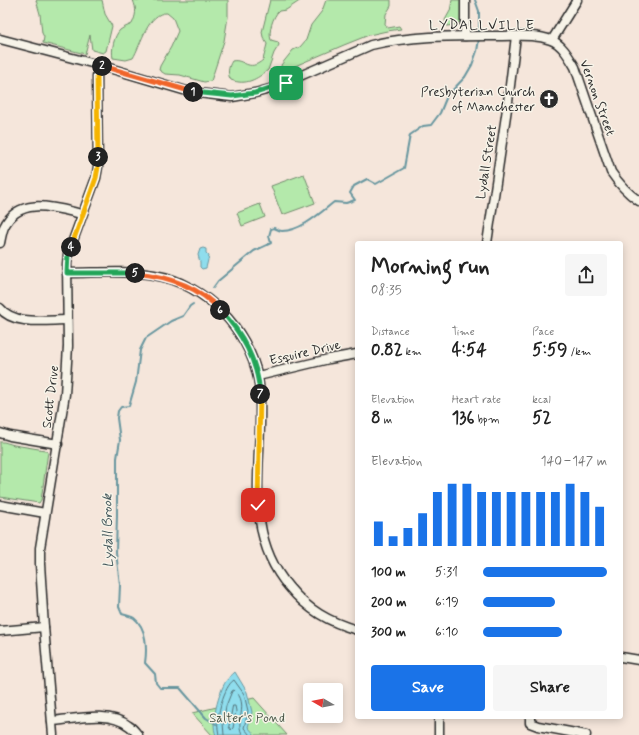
<!DOCTYPE html>
<meta charset="utf-8">
<style>
:root{--surface:#fff;--page:#f6f6f6;--text:#222;--muted:#767676;--accent:#1a73e8}
body{margin:0;font-family:Mynerve,sans-serif;background:var(--page);color:var(--text);height:100vh;display:flex;flex-direction:column;font-size:15px;white-space:nowrap}
*{box-sizing:border-box;margin:0}
p{font-size:13px;color:var(--muted)}
.icon{flex:none;width:22px;height:22px;fill:none;stroke:currentColor;stroke-width:2;stroke-linecap:round;stroke-linejoin:round}
.map{position:relative;flex:1;overflow:hidden}
.panel{position:absolute;left:355px;top:241px;width:268px;height:478px;display:flex;flex-direction:column;background:var(--surface);border-radius:4px;box-shadow:0 2px 10px #0003}
.panel>*{flex:none}
.needle{width:26px;rotate:279deg}
.fabs{position:absolute;left:303px;top:683px;display:grid;gap:8px}
.fabs a{display:grid;place-items:center;width:40px;height:40px;border-radius:4px;background:var(--surface);box-shadow:0 2px 10px #0003;font-size:20px}
.pin{position:absolute;display:grid;place-items:center;width:34px;height:34px;color:#fff;margin:-17px;border-radius:8px;box-shadow:0 2px 6px #0006}
.km{position:absolute;width:20px;height:20px;margin:-10px;border-radius:50%;background:#222;color:#fff;font-size:11px;line-height:20px;text-align:center}
.round{display:grid;place-items:center;flex:none;width:42px;height:42px;border-radius:4px;background:var(--page)}
.headline{display:flex;align-items:center;justify-content:space-between;height:68px;padding:0 16px}
h1{font-size:22px;font-weight:700;line-height:30px}
.metrics{display:grid;grid-template-columns:repeat(3,1fr);gap:6px;height:68px;padding:4px 16px}
.metrics div{display:grid;align-content:center}
.metrics b{font-size:17px;font-weight:700}
.metrics small{font-size:11px;font-weight:400}
.metrics p{font-size:11px}
.chart{height:112px;padding:8px 16px}
.chart p{display:flex;justify-content:space-between}
.chart svg{width:100%;height:72px;margin-top:4px;stroke:var(--accent);stroke-width:6}
.button{display:flex;gap:8px;margin-top:auto;padding:8px 16px}
.button a{flex:1;height:46px;border-radius:4px;background:var(--accent);color:#fff;font-size:16px;font-weight:700;line-height:46px;text-align:center}
.button a+a{background:var(--page);color:var(--text)}
ul{padding:0 16px;list-style:none;font-size:13px}
li{display:grid;grid-template-columns:64px 48px 1fr;align-items:center;height:30px}
li i{height:10px;border-radius:5px;background:var(--accent)}
.map>svg:first-child{display:block}
.green{fill:#b4e9ab;stroke:#708a6b}
.water{fill:#8fdded;stroke:#67969f}
.lines{fill:none;stroke-linecap:round;stroke-linejoin:round}
.shore{stroke:#537279;stroke-width:1}
.stream{stroke:#67969f;stroke-width:2}
.minor-casing{stroke:#2b2b2b;stroke-width:11}
.minor{stroke:#f7f3e8;stroke-width:8}
.split-1-casing{stroke:#fff;stroke-width:8}
.split-2-casing{stroke:#fff;stroke-width:8}
.split-3-casing{stroke:#fff;stroke-width:8}
.split-4-casing{stroke:#fff;stroke-width:8}
.split-5-casing{stroke:#fff;stroke-width:8}
.split-6-casing{stroke:#fff;stroke-width:8}
.split-7-casing{stroke:#fff;stroke-width:8}
.split-8-casing{stroke:#fff;stroke-width:8}
.split-1{stroke:#22a559;stroke-width:5}
.split-2{stroke:#f0652b;stroke-width:5}
.split-3{stroke:#f5b400;stroke-width:5}
.split-4{stroke:#f5b400;stroke-width:5}
.split-5{stroke:#22a559;stroke-width:5}
.split-6{stroke:#f0652b;stroke-width:5}
.split-7{stroke:#22a559;stroke-width:5}
.split-8{stroke:#f5b400;stroke-width:5}
.labels{text-anchor:middle;dominant-baseline:central;stroke-width:3;stroke-linejoin:round;paint-order:stroke}
.poi-label{font-size:13px;fill:#2b2b2b;stroke:#f7f3e8;text-anchor:end}
.street-label{font-size:13px;fill:#2b2b2b;stroke:#f7f3e8}
.park-label{font-size:13px;fill:#4d5a4b;stroke:#f7f3e8}
.neighbourhood-label{font-size:14px;letter-spacing:1px;fill:#2b2b2b;stroke:#f7f3e8}
.water-label{font-size:14px;font-style:italic;fill:#44585c;stroke:#f7f3e8}
</style>
<div class="map">
<svg width="639" height="735" viewBox="0 0 639 735">
<rect width="100%" height="100%" fill="#f5e6db"/>
<filter id="ink" filterUnits="userSpaceOnUse"><feTurbulence type="fractalNoise" baseFrequency=".025" numOctaves="2"/><feDisplacementMap in="SourceGraphic" scale="8" xChannelSelector="R" yChannelSelector="G"/><feConvolveMatrix kernelMatrix="1 2 1 2 8 2 1 2 1" color-interpolation-filters="sRGB"/></filter>
<g filter="url(#ink)">
<!-- green -->
<g class="green">
<path d="M36 0H102L105 14 112 26 106 51 103 53 92 50 90 35 85 54 43 43 44 37 42 33 40 14Z"/>
<path d="M133 0H228V17L224 41 211 81 204 82 180 75 165 74 159 70 160 66 171 47 178 31 173 18 167 13C148 12 141 45 133 58L126 60 113 58C111 50 114 36 120 30 124 27 128 26 132 24 136 15 137 10 133 0Z"/>
<path d="M270 0H301L286 10 279 11C273 16 268 32 271 40L278 42 279 45 274 53 268 70C257 79 246 86 231 80 227 75 228 67 232 61 244 58 248 73 263 60L267 44 263 37 262 32Z"/>
<path d="M326 0H391V6L386 14 385 24 388 28 399 26 401 29 387 31 369 35 344 45 288 69H282L281 65 293 50 300 47 306 40 311 25 322 11Z"/>
<path d="M452 0H461L462 19 460 22 455 25 447 26 445 20 450 11Z"/>
<path d="M304 174 315 203 282 215 271 186Z"/>
<path d="M260 204 265 217 242 226 237 213Z"/>
<path d="M0 442H4L14 445 45 450 48 452 41 500 39 503 0 497Z"/>
<path d="M254 698 287 735H212L192 713Z"/>
</g>
<!-- water -->
<g class="water">
<path d="M203 248 206 249V253L209 256 206 268 202 269 200 267V262L198 255 200 249Z"/>
<path d="M235 672 247 692 252 712 248 727 255 735H216C210 723 219 692 226 681 228 678 232 675 235 672Z"/>
</g>
<g class="lines">
<!-- shore -->
<g class="shore">
<path d="M233 706H235L236 711 233 728 231 730 229 727Z"/>
<path d="M219 735C219 733 218 731 218 729 216 717 224 686 234 680L244 694 248 711 244 728 250 735"/>
<path d="M224 735 223 723 226 706 232 691 234 690C251 704 233 723 243 735"/>
</g>
<!-- stream -->
<g class="stream">
<path d="M475 0 479 11V34"/>
<path d="M213 288 218 281 254 251 271 243 269 236 271 229 274 228C276 229 279 231 282 231 301 231 320 213 334 202L346 203 355 200 350 193 354 186 367 179 376 184 404 168 410 135 423 126 431 125 440 113 447 96 465 77 472 65 477 51 479 39"/>
<path d="M193 304 190 306 183 316 171 321 146 338 140 350 136 382 129 406 121 407 118 411 117 418 120 440 117 458V515L116 552 120 585 119 607 122 614C126 615 131 616 134 618 147 628 147 649 145 663L155 674 156 683 160 688H180L206 718 216 724"/>
</g>
<defs>
<g id="minor">
<path d="M465 36V0"/>
<path d="M0 39 99 65 190 92 232 97 255 93 270 89 371 45C413 35 458 36 502 36 518 36 535 34 551 40 562 44 569 57 575 67L611 172C619 184 627 193 639 201"/>
<path d="M552 40 577 0"/>
<path d="M0 243C1 238 2 232 4 227 19 195 56 208 82 214"/>
<path d="M487 243 508 102 516 36"/>
<path d="M67 273C96 273 126 270 154 275 179 279 205 294 222 312 239 329 253 353 258 378 261 393 260 408 260 423 259 482 248 539 289 587 308 610 329 622 357 630"/>
<path d="M0 308C14 326 47 320 67 320"/>
<path d="M258 376 329 359 357 354"/>
<path d="M0 433 10 436 58 444"/>
<path d="M0 505 45 513"/>
<path d="M0 631 44 627"/>
<path d="M621 657 639 660"/>
<path d="M530 717V723L538 726 586 735"/>
<path d="M52 721C76 719 109 710 129 726 133 728 135 732 138 735"/>
<path d="M53 735 44 627 40 564V548L65 394 68 346 67 264 68 254 96 178 98 167 97 76 99 65"/>
<path d="M439 735V717"/>
</g>
</defs>
<!-- minor casing -->
<use href="#minor" class="minor-casing"/>
<!-- minor -->
<use href="#minor" class="minor"/>
</g>
</g>
<g class="lines" filter="url(#ink)">
<defs>
<path id="split-1" d="M193 92 232 96 255 93 286 83"/>
<path id="split-2" d="M102 66 193 92"/>
<path id="split-3" d="M98 157 97 76 99 65 102 66"/>
<path id="split-4" d="M71 247 96 178 98 167V157"/>
<path id="split-5" d="M71 247 68 254 67 273H135"/>
<path id="split-6" d="M135 273C167 276 198 286 220 310"/>
<path id="split-7" d="M220 310C242 332 258 362 260 394"/>
<path id="split-8" d="M258 505 260 394"/>
</defs>
<!-- split-1 casing -->
<use href="#split-1" class="split-1-casing"/>
<!-- split-2 casing -->
<use href="#split-2" class="split-2-casing"/>
<!-- split-3 casing -->
<use href="#split-3" class="split-3-casing"/>
<!-- split-4 casing -->
<use href="#split-4" class="split-4-casing"/>
<!-- split-5 casing -->
<use href="#split-5" class="split-5-casing"/>
<!-- split-6 casing -->
<use href="#split-6" class="split-6-casing"/>
<!-- split-7 casing -->
<use href="#split-7" class="split-7-casing"/>
<!-- split-8 casing -->
<use href="#split-8" class="split-8-casing"/>
<!-- split-1 -->
<use href="#split-1" class="split-1"/>
<!-- split-2 -->
<use href="#split-2" class="split-2"/>
<!-- split-3 -->
<use href="#split-3" class="split-3"/>
<!-- split-4 -->
<use href="#split-4" class="split-4"/>
<!-- split-5 -->
<use href="#split-5" class="split-5"/>
<!-- split-6 -->
<use href="#split-6" class="split-6"/>
<!-- split-7 -->
<use href="#split-7" class="split-7"/>
<!-- split-8 -->
<use href="#split-8" class="split-8"/>
</g>
<!-- icons -->
<defs>
<symbol id="church-disc" viewBox="-11 -11 22 22"><circle r="9.5" fill="#2b2b2b" stroke="#f7f3e8"/><path d="M-1.2-6h2.4v3.5h3.3v2.4h-3.3V6h-2.4V-.1h-3.3v-2.4h3.3Z" fill="#fff"/></symbol>
</defs>
<g fill-rule="evenodd">
<use href="#church-disc" x="538" y="88" width="22" height="22"/>
</g>
<g class="labels">
<!-- poi labels -->
<g class="poi-label">
<text x="535" y="92">Presbyterian Church<tspan x="535" dy="15">of Manchester</tspan></text>
</g>
<!-- street labels -->
<g class="street-label">
<text transform="translate(597 98) rotate(70)">Vernon Street</text>
<text transform="translate(487 162) rotate(-81)">Lydall Street</text>
<text transform="translate(305 353) rotate(-13)">Esquire Drive</text>
<text transform="translate(51 397) rotate(-83)">Scott Drive</text>
</g>
<!-- park labels -->
<g class="park-label">
<text x="247" y="718">Salter's Pond</text>
</g>
<!-- neighbourhood labels -->
<g class="neighbourhood-label">
<text x="482" y="25">LYDALLVILLE</text>
</g>
<!-- water labels -->
<g class="water-label">
<text transform="translate(108 531) rotate(-91)">Lydall Brook</text>
</g>
</g>
</svg>
<div class="fabs">
<a><svg class="needle" viewBox="-14 -14 28 28"><path d="M0-13l5 13h-10z" fill="#e53935"/><path d="M0 13l5-13h-10z" fill="#767676"/></svg></a>
</div>
<div class="pin" style="left:286px;top:83px;background:#1e9e55"><svg class="icon" aria-label="arrive" viewBox="0 0 24 24"><path d="M6 21V4h12l-3 4 3 4H6"/></svg></div>
<div class="pin" style="left:258px;top:505px;background:#d93025"><svg class="icon" aria-label="check" viewBox="0 0 24 24"><path d="M5 12l5 5 9-10"/></svg></div>
<b class="km" style="left:193px;top:92px">1</b>
<b class="km" style="left:102px;top:66px">2</b>
<b class="km" style="left:98px;top:157px">3</b>
<b class="km" style="left:71px;top:247px">4</b>
<b class="km" style="left:135px;top:273px">5</b>
<b class="km" style="left:220px;top:310px">6</b>
<b class="km" style="left:260px;top:394px">7</b>
<section class="panel">
<div class="headline"><div><h1>Morning run</h1><p>08:35</p></div><a class="round"><svg class="icon" aria-label="share" viewBox="0 0 24 24"><path d="M12 15V3M7 8l5-5 5 5M5 13v7h14v-7"/></svg></a></div>
<div class="metrics">
<div><p>Distance</p><b>0.82<small> km</small></b></div>
<div><p>Time</p><b>4:54</b></div>
<div><p>Pace</p><b>5:59<small> /km</small></b></div>
</div>
<div class="metrics">
<div><p>Elevation</p><b>8<small> m</small></b></div>
<div><p>Heart rate</p><b>136<small> bpm</small></b></div>
<div><p>kcal</p><b>52</b></div>
</div>
<div class="chart"><p><span>Elevation</span>140–147 m</p>
<svg viewBox="0 0 160 44" preserveAspectRatio="none"><path d="M5 44V29M15 44V38M25 44V33M35 44V24M45 44V11M55 44V6M65 44V6M75 44V11M85 44V11M95 44V11M105 44V11M115 44V11M125 44V11M135 44V6M145 44V11M155 44V20"/></svg>
</div>
<ul>
<li><b>100 m</b>5:31<i style="width:100%"></i></li>
<li><b>200 m</b>6:19<i style="width:58%"></i></li>
<li><b>300 m</b>6:10<i style="width:64%"></i></li>
</ul>
<div class="button"><a>Save</a><a>Share</a></div>
</section>
</div>
